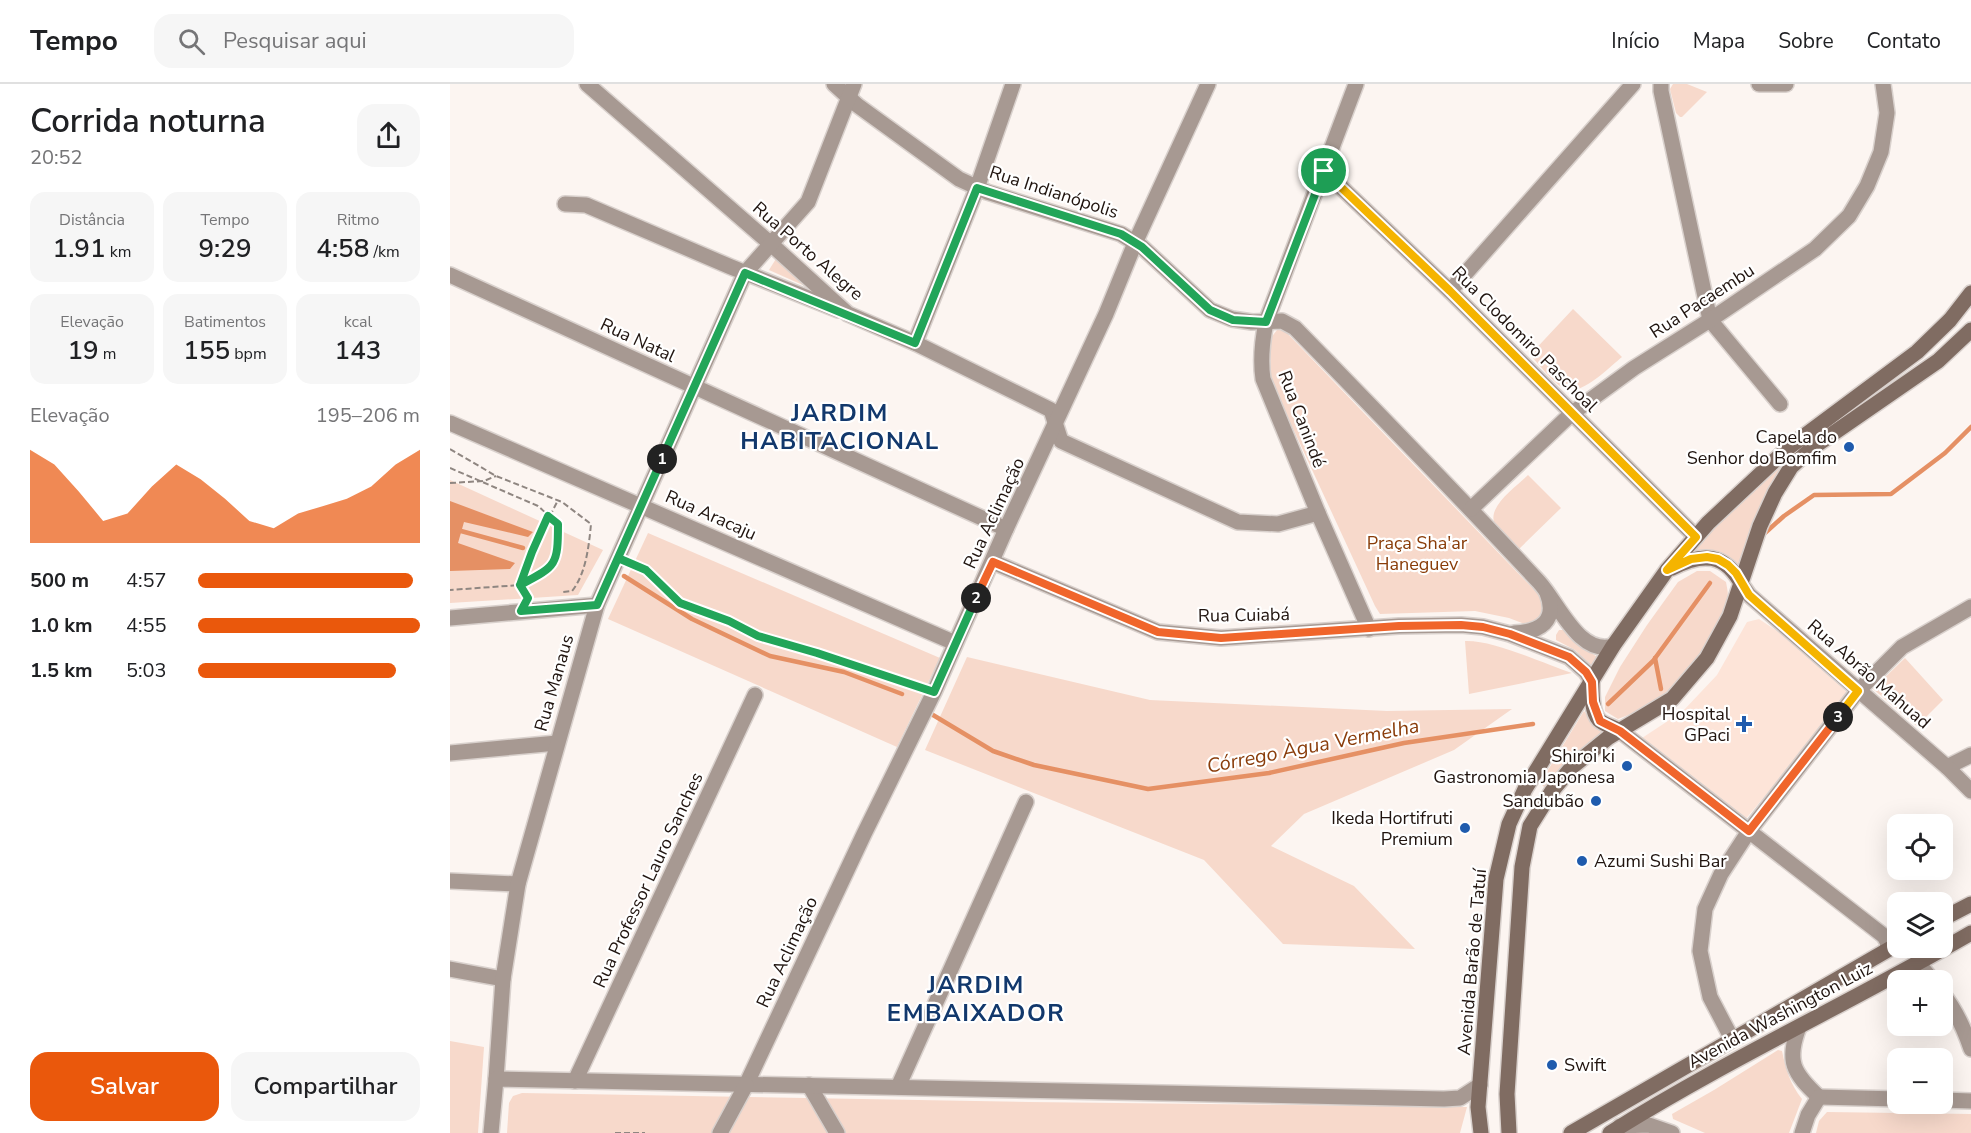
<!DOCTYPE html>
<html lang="pt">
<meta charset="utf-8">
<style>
:root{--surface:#fff;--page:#f6f6f6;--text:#202124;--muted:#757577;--line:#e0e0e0;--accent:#ea580c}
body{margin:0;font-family:"Nunito Sans",sans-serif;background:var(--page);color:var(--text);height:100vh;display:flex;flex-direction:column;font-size:22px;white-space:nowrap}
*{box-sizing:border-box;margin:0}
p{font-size:20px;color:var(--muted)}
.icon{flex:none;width:33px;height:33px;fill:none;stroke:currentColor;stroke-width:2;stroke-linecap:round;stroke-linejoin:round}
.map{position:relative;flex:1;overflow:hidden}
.side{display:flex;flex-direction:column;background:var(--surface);width:450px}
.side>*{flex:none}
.fabs{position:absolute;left:1437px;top:730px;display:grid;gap:12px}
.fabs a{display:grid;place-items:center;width:66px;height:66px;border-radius:12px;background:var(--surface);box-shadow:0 6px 24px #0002;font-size:30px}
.pin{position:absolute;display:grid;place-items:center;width:51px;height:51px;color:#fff;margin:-26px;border:3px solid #fff;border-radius:50%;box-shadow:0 2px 6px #0007}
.km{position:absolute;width:30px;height:30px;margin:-15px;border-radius:50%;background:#222;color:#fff;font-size:16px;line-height:30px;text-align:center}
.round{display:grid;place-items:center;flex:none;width:63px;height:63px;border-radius:18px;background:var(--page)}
.headline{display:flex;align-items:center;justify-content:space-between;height:102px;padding:0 30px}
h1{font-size:33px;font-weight:600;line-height:45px}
.metrics{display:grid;grid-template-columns:repeat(3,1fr);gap:9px;height:102px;padding:6px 30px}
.metrics div{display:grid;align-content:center;border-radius:15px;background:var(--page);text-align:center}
.metrics b{font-size:26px;font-weight:600}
.metrics small{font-size:16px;font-weight:400}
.metrics p{font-size:16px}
.chart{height:168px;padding:12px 30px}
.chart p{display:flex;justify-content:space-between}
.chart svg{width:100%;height:108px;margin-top:6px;fill:var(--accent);opacity:.7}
.primary-button{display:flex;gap:12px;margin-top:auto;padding:12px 30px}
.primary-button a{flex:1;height:69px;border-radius:18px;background:var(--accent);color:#fff;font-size:24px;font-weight:600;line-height:69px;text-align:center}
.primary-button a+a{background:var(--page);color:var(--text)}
ul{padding:0 30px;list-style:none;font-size:20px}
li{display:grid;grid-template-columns:96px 72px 1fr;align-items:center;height:45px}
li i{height:15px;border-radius:8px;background:var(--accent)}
header{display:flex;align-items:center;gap:36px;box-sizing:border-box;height:84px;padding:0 30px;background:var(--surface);border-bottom:2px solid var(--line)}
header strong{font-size:28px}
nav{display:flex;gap:33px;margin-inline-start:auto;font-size:21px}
.search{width:420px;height:54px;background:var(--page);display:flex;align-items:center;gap:15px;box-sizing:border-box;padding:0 21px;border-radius:18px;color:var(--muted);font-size:22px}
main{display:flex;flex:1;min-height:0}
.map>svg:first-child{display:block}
.built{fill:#fde4d8}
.green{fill:#f7d9cb}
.water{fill:#e59064}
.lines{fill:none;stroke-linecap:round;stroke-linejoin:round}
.stream{stroke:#e59064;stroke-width:4.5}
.minor-casing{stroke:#d9d1cd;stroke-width:18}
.tertiary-casing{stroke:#d9d1cd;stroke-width:18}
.secondary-casing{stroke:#d9d1cd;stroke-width:18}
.path{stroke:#8f8681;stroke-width:2;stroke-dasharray:6 3;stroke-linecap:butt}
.minor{stroke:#a79992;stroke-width:15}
.tertiary{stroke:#a79992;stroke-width:15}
.secondary{stroke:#806c62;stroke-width:15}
.split-1-casing{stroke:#fff;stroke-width:12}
.split-2-casing{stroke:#fff;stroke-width:12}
.split-3-casing{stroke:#fff;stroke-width:12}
.split-4-casing{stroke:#fff;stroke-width:12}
.split-1{stroke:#22a559;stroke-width:8}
.split-2{stroke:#22a559;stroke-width:8}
.split-3{stroke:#f0652b;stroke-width:8}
.split-4{stroke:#f5b400;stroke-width:8}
.poi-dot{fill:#1f5bad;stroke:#fff;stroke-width:2}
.labels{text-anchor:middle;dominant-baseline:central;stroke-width:4.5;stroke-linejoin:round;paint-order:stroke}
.street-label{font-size:18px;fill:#20140f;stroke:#fff}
.poi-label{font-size:18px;fill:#20140f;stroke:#fff;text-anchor:end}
.park-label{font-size:18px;fill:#893c08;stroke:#fff}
.water-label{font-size:20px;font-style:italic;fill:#8a3d0b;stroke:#fff}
.district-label{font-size:24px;font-weight:bold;letter-spacing:1.5px;fill:#12386c;stroke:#fff}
</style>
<header>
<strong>Tempo</strong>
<div class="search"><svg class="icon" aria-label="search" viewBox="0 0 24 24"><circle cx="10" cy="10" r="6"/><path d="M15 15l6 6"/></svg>Pesquisar aqui</div>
<nav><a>Início</a><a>Mapa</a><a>Sobre</a><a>Contato</a></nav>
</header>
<main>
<section class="side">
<div class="headline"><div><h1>Corrida noturna</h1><p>20:52</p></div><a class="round"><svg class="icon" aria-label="share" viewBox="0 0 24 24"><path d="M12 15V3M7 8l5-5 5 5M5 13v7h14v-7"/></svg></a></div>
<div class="metrics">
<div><p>Distância</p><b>1.91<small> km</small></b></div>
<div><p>Tempo</p><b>9:29</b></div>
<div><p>Ritmo</p><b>4:58<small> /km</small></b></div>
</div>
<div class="metrics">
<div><p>Elevação</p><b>19<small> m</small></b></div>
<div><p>Batimentos</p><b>155<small> bpm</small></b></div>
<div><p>kcal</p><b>143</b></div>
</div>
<div class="chart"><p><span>Elevação</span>195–206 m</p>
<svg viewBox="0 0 160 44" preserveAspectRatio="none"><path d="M0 44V6L10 12L20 23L30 35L40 32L50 21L60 12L70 18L80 26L90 35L100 38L110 32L120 29L130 26L140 21L150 12L160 6V44z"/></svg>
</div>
<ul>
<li><b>500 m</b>4:57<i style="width:97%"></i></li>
<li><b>1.0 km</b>4:55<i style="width:100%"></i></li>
<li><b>1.5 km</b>5:03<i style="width:89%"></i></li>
</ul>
<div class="primary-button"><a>Salvar</a><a>Compartilhar</a></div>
</section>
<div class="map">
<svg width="1521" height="1049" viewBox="0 0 1521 1049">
<rect width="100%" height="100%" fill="#fcf5f1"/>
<!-- built -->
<path class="built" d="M1309 535 1330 549 1401 609 1294 737 1192 654 1233 627 1267 591 1297 538Z"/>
<!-- green -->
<g class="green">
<path d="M1223 0H1237L1257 8 1232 33H1230L1226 29 1220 5Z"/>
<path d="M329 170 364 206 319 186Z"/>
<path d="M1123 225 1172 273C1159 283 1131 314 1113 304 1101 297 1090 281 1080 271Z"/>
<path d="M827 246H834L1092 514C1092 530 1092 535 1077 541L1059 534 1025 527 930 530 925 522 821 297 820 255Z"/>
<path d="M1348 367 1303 443 1287 485 1242 469 1281 425Z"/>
<path d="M1078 391 1111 424 1069 465C1062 458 1050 449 1045 440 1036 423 1067 402 1078 391Z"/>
<path d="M0 396 153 466 128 511 0 519Z"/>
<path d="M198 449 490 574 447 663 158 535Z"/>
<path d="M1247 487H1260L1276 498C1277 504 1279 511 1277 516 1273 537 1252 575 1238 590 1219 610 1194 626 1168 635L1155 627V613L1170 583 1197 541 1228 498Z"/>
<path d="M1109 546H1115L1125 557 1147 573 1145 580 1141 581 1125 566 1106 556V551Z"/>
<path d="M1015 557C1044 556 1092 579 1122 589L1019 610Z"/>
<path d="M517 573 700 616 937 627 1062 625 1004 666 854 730 821 762 904 802 965 865 833 860 754 776 475 666Z"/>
<path d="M1455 574 1493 616 1467 642 1423 605Z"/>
<path d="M1134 627 1146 642 1155 646 1120 673 1094 703 1090 699Z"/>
<path d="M0 957 34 963 28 1049H0Z"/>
<path d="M1328 966 1332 967C1336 986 1340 1000 1352 1015L1339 1049H1255L1223 1035 1222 1030 1264 1006Z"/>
<path d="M72 1009 579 1018 1017 1023 1010 1049H57L59 1019 63 1012Z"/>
<path d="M1377 1028 1521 1030V1049H1366L1369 1037Z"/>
</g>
<!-- water -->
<path class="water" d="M0 417 83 448 78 453 14 438 8 459 65 479 60 485 0 487Z"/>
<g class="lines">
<!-- stream -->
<g class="stream">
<path d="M0 447H11L73 464"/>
<path d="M1315 449 1334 432 1364 411 1441 410 1495 369 1521 343"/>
<path d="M174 492 242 535 320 572 394 588 452 610"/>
<path d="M1205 574 1211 605"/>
<path d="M1158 620 1203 577 1260 499"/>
<path d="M483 631 543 667 584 681 698 705 819 689 954 659 1083 640"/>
</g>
<defs>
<g id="minor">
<path d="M137 0 322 161 398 230 465 259 601 326 611 357 788 438 828 440 868 429"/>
<path d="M384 0 407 21 509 95 537 108 671 150 692 163 760 226 782 235 802 238 832 237 845 244C927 328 1009 412 1089 498 1109 520 1129 572 1163 562"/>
<path d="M906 0 816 238C812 258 810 275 813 295L868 429 919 545"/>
<path d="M1211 0V7L1260 236 1330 320"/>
<path d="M1309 0H1336"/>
<path d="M874 87 1000 207 1246 453"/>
<path d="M115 120 136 121 281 183 388 226"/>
<path d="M0 191 556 445"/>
<path d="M1000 207 1183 0"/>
<path d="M465 259 527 104 563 0"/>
<path d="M0 339 505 559"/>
<path d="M1021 425 1121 330 1184 284 1260 236 1365 165 1399 132 1417 102 1431 68 1437 29 1433 0"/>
<path d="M543 478 708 548 771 554 949 542 1011 541 1033 543 1060 550 1119 573 1136 588 1142 598"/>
<path d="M0 534 147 521"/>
<path d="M1064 549C1090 548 1108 537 1097 509"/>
<path d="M1170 647 1434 852 1438 859 1437 865"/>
<path d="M0 669 107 659"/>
<path d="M1497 683 1521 671"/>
<path d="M0 797 68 800"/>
<path d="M1468 879 1483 897"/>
<path d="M0 885 53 895"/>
<path d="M1492 909C1506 926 1514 944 1521 965"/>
<path d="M1282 955 1260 913 1250 867 1255 825 1271 790 1299 747 1408 607 1452 563 1521 523"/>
<path d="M46 995 53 895 68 800 147 521 295 189 358 118 404 0"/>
<path d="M125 997 305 611"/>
<path d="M296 1001 414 750 484 608 556 445 656 230 685 159 758 0"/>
<path d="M448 1003 576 718"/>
</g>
<g id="tertiary">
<path d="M1292 501 1299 511 1497 683 1521 707"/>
<path d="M1349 943C1336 977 1343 989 1369 1013"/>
<path d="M359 1001 387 1049"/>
<path d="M1369 1013 1448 1015"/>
<path d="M1492 1016 1521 1017"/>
<path d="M1170 1042 1199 1041 1222 1049"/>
<path d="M41 1049 46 995 994 1015 1010 1014 1030 1001"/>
<path d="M270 1049 296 1001"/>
<path d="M1352 1049 1358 1031 1369 1013"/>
</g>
<g id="secondary">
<path d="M1222 484C1253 468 1275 469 1292 501"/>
<path d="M1142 598C1142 609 1141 627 1149 636 1154 641 1164 643 1170 647"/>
<path d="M1492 835 1521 820"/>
<path d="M1031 1049 1028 1023 1046 795 1059 740 1075 705 1163 562 1217 486 1258 439 1338 364 1467 268 1500 236 1521 209"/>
<path d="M1059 1049 1057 1010 1072 783 1080 742 1102 707 1122 683 1159 653 1222 615 1257 574 1280 532 1310 442 1325 409 1341 383 1362 364 1488 277 1521 246"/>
<path d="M1121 1049 1448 860"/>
<path d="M1160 1049C1276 976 1402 918 1521 849"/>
</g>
</defs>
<!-- minor casing -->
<use href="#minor" class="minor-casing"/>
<!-- tertiary casing -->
<use href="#tertiary" class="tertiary-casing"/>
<!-- secondary casing -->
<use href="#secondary" class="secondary-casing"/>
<!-- path -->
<g class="path">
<path d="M0 365 46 392 112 418 141 440C139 461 136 490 122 507L113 508"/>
<path d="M0 384 88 422 108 440V467L99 486 70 501 0 506"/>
<path d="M0 399 34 397 46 392"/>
<path d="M181 480 196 486 230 519 279 537 308 552 470 603"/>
<path d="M77 514 70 501 82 468 108 416"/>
<path d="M165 1049H195"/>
</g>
<!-- minor -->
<use href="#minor" class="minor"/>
<!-- tertiary -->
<use href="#tertiary" class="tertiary"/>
<!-- secondary -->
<use href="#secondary" class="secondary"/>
</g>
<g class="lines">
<defs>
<path id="split-1" d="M212 375 295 189 465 259 527 104 671 150 692 163 760 226 783 236 816 238 874 87"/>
<path id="split-2" d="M212 375C190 424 168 473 147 521L71 527 78 514 70 501 82 468 98 432 108 440C108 482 106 482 70 501L78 514 71 527 147 521 168 474 196 486 230 519 279 537 308 552 367 569 484 608 526 514"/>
<path id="split-3" d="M526 514 543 478 708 548 771 554 949 542 1011 541 1033 543 1060 550 1119 573 1136 588 1142 598 1143 618 1150 637 1170 647 1299 747 1388 633"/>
<path id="split-4" d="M874 87 1000 207 1246 453 1217 486 1241 475 1257 473 1268 475 1278 481 1286 489 1299 511 1408 607 1388 633"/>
</defs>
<!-- split-1 casing -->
<use href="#split-1" class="split-1-casing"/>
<!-- split-2 casing -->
<use href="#split-2" class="split-2-casing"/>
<!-- split-3 casing -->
<use href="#split-3" class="split-3-casing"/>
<!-- split-4 casing -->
<use href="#split-4" class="split-4-casing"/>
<!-- split-1 -->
<use href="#split-1" class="split-1"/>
<!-- split-2 -->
<use href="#split-2" class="split-2"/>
<!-- split-3 -->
<use href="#split-3" class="split-3"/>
<!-- split-4 -->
<use href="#split-4" class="split-4"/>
</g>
<!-- markers -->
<g class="poi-dot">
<circle cx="1399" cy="363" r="6"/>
<path d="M1291 631h6v6h6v6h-6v6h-6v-6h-6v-6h6z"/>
<circle cx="1177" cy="682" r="6"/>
<circle cx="1146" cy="717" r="6"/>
<circle cx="1015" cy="744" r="6"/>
<circle cx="1132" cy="777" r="6"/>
<circle cx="1102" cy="981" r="6"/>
</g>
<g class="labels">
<!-- street labels -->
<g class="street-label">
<text transform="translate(604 108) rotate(18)">Rua Indianópolis</text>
<text transform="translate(358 167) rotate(41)">Rua Porto Alegre</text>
<text transform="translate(1252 217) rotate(-33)">Rua Pacaembu</text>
<text transform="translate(1075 255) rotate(45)">Rua Clodomiro Paschoal</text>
<text transform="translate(188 256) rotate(25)">Rua Natal</text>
<text transform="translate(852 335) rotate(69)">Rua Canindé</text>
<text transform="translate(544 429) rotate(-65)">Rua Aclimação</text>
<text transform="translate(261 431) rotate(24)">Rua Aracaju</text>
<text transform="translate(794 531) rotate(-1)">Rua Cuiabá</text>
<text transform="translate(1419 590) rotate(41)">Rua Abrão Mahuad</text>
<text transform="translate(104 599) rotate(-74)">Rua Manaus</text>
<text transform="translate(198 796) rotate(-65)">Rua Professor Lauro Sanches</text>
<text transform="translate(337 868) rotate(-65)">Rua Aclimação</text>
<text transform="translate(1022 878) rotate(-85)">Avenida Barão de Tatuí</text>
<text transform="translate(1330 931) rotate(-28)">Avenida Washington Luiz</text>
</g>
<!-- poi labels -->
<g class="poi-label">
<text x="1387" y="353">Capela do<tspan x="1387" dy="21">Senhor do Bomfim</tspan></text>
<text x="1280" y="630">Hospital<tspan x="1280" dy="21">GPaci</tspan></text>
<text x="1165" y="672">Shiroi ki<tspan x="1165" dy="21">Gastronomia Japonesa</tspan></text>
<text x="1134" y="717">Sandubão</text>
<text x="1003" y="734">Ikeda Hortifruti<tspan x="1003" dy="21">Premium</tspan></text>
<text x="1144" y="777" text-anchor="start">Azumi Sushi Bar</text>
<text x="1114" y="981" text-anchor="start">Swift</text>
</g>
<!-- park labels -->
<g class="park-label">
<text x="967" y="459">Praça Sha'ar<tspan x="967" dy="21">Haneguev</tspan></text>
</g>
<!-- water labels -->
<g class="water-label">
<text transform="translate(863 662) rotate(-11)">Córrego Àgua Vermelha</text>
</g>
<!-- district labels -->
<g class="district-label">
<text x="390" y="329">JARDIM<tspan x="390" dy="28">HABITACIONAL</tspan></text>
<text x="526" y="901">JARDIM<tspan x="526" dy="28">EMBAIXADOR</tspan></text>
</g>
</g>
</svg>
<div class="fabs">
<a><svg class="icon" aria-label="locate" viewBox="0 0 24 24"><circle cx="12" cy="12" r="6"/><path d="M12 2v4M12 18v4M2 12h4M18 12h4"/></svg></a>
<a><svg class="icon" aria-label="layers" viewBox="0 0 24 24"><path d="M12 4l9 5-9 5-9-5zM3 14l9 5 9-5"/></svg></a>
<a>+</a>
<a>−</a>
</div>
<div class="pin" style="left:874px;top:87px;background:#1e9e55"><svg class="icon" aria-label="arrive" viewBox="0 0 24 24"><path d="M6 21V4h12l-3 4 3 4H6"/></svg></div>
<b class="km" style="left:212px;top:375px">1</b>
<b class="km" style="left:526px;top:514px">2</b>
<b class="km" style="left:1388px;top:633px">3</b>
</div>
</main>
